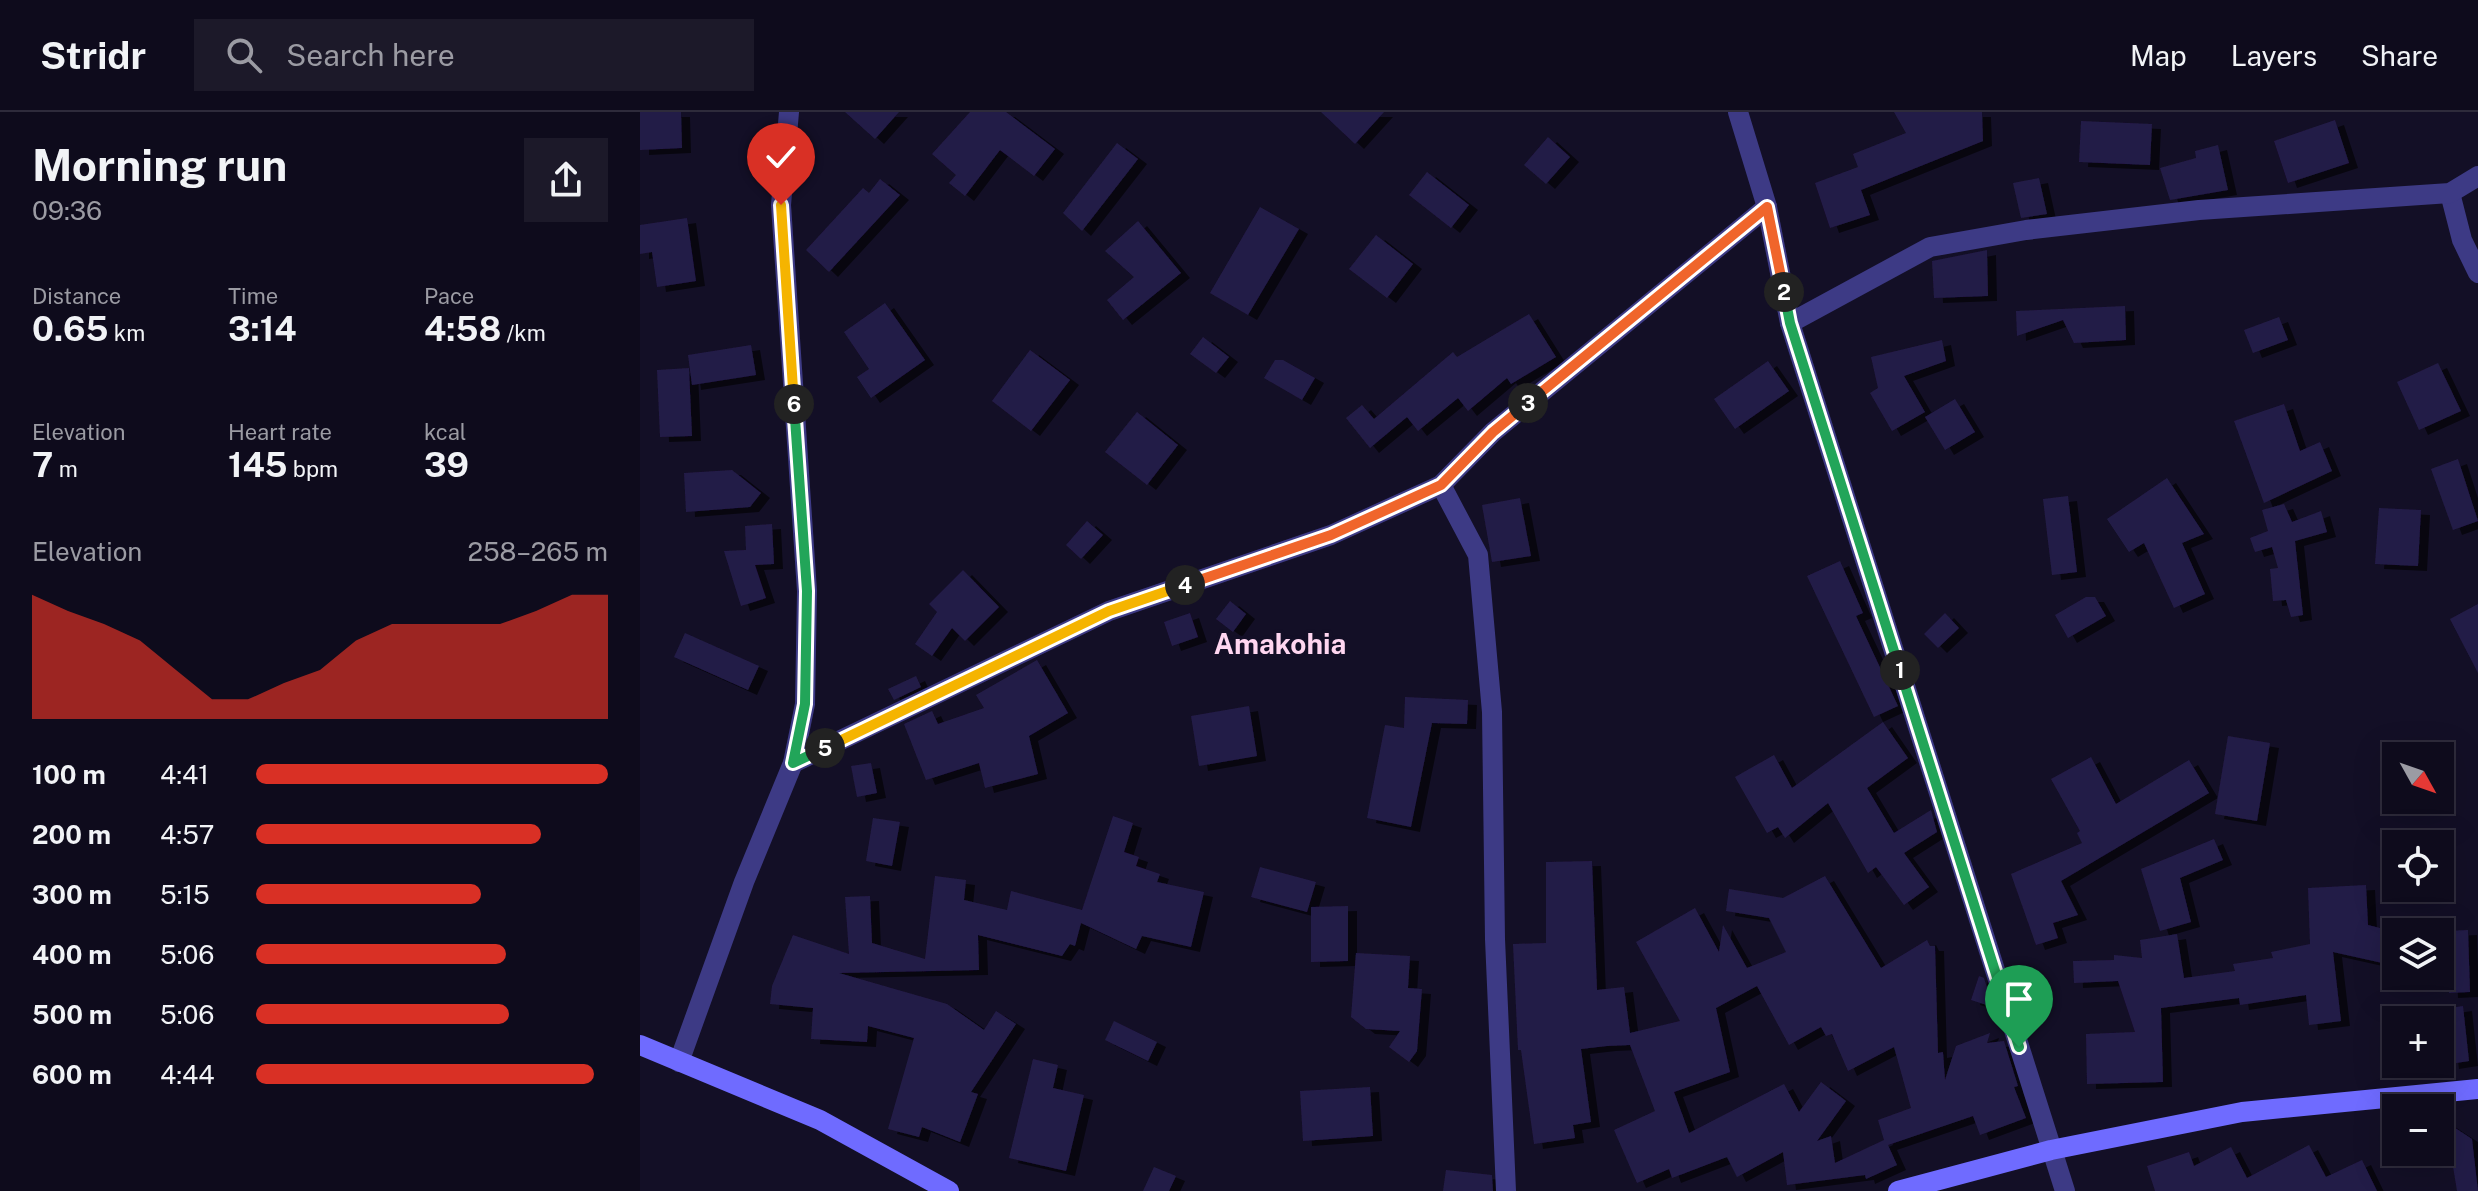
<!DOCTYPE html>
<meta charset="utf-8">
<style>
:root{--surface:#0e0b1c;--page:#1c1929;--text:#f1f3f6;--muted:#9b9ba3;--line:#2e2b3b;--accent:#d93025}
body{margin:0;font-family:"Public Sans",sans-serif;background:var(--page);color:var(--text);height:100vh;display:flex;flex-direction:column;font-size:30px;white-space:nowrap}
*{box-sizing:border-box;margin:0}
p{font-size:26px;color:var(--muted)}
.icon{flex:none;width:44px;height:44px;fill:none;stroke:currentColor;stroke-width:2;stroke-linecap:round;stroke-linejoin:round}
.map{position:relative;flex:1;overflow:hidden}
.sheet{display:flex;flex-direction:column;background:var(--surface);width:640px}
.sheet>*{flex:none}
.needle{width:52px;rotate:130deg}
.controls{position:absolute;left:1742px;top:630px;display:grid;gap:16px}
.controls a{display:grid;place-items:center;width:72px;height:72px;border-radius:0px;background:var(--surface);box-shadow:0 8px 32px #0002,0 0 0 2px var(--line);font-size:40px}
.pin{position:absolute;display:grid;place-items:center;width:68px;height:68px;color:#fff;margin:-82px -34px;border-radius:50% 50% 50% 0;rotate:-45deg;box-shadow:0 0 8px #0007}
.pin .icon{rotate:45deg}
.km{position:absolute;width:40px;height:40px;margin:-20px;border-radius:50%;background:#222;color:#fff;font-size:22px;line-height:40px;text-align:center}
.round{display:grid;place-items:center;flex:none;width:84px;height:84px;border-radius:0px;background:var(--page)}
.overview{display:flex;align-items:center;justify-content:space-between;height:136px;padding:0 32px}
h1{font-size:44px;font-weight:700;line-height:60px}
.stats{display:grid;grid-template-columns:repeat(3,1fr);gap:12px;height:136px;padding:8px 32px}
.stats div{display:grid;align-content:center}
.stats b{font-size:34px;font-weight:700}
.stats small{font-size:22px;font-weight:400}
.stats p{font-size:22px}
.chart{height:224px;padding:16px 32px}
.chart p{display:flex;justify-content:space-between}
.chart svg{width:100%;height:144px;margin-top:8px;fill:var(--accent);opacity:.7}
ul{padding:0 32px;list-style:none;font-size:26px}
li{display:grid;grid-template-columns:128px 96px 1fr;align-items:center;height:60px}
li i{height:20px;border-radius:10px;background:var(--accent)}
header{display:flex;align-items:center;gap:48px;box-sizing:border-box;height:112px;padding:0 40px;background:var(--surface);border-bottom:2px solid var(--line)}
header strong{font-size:38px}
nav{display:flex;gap:44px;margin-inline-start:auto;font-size:28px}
.search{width:560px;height:72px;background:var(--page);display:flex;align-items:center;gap:20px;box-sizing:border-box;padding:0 28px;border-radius:0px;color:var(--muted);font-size:30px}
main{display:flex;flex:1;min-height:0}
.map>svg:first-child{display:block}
.building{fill:#241b47;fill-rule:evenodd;filter:url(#shadow)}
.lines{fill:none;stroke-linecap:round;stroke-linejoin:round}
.street{stroke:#3d3a85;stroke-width:20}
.secondary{stroke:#6f6bff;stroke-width:20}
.split-1-casing{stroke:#fff;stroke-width:16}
.split-2-casing{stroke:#fff;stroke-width:16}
.split-3-casing{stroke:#fff;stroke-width:16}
.split-4-casing{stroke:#fff;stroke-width:16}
.split-5-casing{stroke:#fff;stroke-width:16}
.split-6-casing{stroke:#fff;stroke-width:16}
.split-7-casing{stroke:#fff;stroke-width:16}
.split-1{stroke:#22a559;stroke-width:10}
.split-2{stroke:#22a559;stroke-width:10}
.split-3{stroke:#f0652b;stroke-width:10}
.split-4{stroke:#f0652b;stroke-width:10}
.split-5{stroke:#f5b400;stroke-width:10}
.split-6{stroke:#22a559;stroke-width:10}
.split-7{stroke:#f5b400;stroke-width:10}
.labels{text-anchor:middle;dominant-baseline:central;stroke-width:7;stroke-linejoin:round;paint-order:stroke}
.quarter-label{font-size:28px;font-weight:bold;fill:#ffd6f0;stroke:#130f26}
</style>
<header>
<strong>Stridr</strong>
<div class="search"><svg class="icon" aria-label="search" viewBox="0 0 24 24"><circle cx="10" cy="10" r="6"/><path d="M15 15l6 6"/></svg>Search here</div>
<nav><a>Map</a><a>Layers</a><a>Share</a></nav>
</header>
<main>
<section class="sheet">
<div class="overview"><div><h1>Morning run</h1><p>09:36</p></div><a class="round"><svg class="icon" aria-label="share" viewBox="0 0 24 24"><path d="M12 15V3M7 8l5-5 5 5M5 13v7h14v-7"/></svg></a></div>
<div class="stats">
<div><p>Distance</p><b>0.65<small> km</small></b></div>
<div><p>Time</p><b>3:14</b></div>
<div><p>Pace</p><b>4:58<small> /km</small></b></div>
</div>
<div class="stats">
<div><p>Elevation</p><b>7<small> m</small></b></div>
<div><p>Heart rate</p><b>145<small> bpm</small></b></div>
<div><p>kcal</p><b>39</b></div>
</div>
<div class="chart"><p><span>Elevation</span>258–265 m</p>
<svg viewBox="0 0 160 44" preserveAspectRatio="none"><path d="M0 44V6L10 11L20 15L30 20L40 29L50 38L60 38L70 33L80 29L90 20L100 15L110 15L120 15L130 15L140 11L150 6L160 6V44z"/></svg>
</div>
<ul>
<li><b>100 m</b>4:41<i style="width:100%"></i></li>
<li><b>200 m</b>4:57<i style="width:81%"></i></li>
<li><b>300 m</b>5:15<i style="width:64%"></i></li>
<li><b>400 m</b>5:06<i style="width:71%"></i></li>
<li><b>500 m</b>5:06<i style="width:72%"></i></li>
<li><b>600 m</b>4:44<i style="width:96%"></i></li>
</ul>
</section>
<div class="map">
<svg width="1838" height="1079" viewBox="0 0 1838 1079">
<defs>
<filter id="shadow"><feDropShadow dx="9" dy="5" stdDeviation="0" flood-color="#0009"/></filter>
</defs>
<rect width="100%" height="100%" fill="#130f26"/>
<!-- building -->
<g class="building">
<path d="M0 0H41L42 36 0 38Z"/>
<path d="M205 0H259L235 27Z"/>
<path d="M330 0H366L415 37 394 64 360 38 325 84 309 71 316 63 292 42Z"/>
<path d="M681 0H744L715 32Z"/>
<path d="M1254 0H1342L1343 29 1221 78 1230 103 1190 116 1175 71 1218 55 1213 42 1266 21Z"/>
<path d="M1695 8 1709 51 1648 71 1634 29Z"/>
<path d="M1441 9 1512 12 1510 53 1439 50Z"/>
<path d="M908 25 930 45 906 72 884 53Z"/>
<path d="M477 31 498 47 442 119 423 101Z"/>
<path d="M1578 33 1588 78 1530 88 1520 56 1556 46 1555 39Z"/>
<path d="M787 60 829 93 811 116 769 83Z"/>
<path d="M1399 66 1407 102 1381 106 1373 71Z"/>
<path d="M240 67 260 83 189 160 166 138 223 76 229 81Z"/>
<path d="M620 95 659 117 608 203 570 181Z"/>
<path d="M47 106 56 169 17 175 12 140 0 142V113Z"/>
<path d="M498 109 541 161 483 208 467 188 494 165 465 139Z"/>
<path d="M736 123 773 152 747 186 709 157Z"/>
<path d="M1347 138 1348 184 1294 186 1292 149Z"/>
<path d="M245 191 285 248 231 286 217 265 229 257 204 220Z"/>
<path d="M1485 194 1486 228 1434 231 1423 208 1377 224 1376 199Z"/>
<path d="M889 202 916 245 871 272 867 266 828 299 818 286 778 319 767 305 730 336 706 306 722 293 734 307 813 240 817 245Z"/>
<path d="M1639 205 1648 228 1613 241 1604 218Z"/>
<path d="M563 225 589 245 576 261 550 242Z"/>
<path d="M1302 228 1306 249 1264 264 1285 300 1252 319 1230 281 1238 276 1231 245Z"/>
<path d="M111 233 116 263 52 273 48 243Z"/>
<path d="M390 238 430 268 391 319 352 289Z"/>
<path d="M635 248H643L675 266 662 288 624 266Z"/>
<path d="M1128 249 1149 279 1095 317 1074 287Z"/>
<path d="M1798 251 1821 299 1779 318 1757 270Z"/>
<path d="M49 256 52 324 20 325 17 258Z"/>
<path d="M1315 287 1335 320 1305 338 1285 305Z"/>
<path d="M1644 292 1660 339 1680 330 1692 359 1624 391 1594 309Z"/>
<path d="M497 300 538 333 507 373 465 340Z"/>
<path d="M1818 347 1838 409 1813 418 1791 357Z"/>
<path d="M92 358 121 381 110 395 46 400 44 361Z"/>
<path d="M1527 366 1564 422 1542 431 1565 482 1534 496 1504 431 1489 440 1467 407Z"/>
<path d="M1428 384 1437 460 1412 463 1403 387Z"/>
<path d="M880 386 891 444 852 450 842 393Z"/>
<path d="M1644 392 1652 410 1681 399 1687 420 1655 429 1663 503 1651 505 1646 488 1633 489 1630 457 1638 456 1632 435 1615 440 1610 426 1628 419 1622 398Z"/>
<path d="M1739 396 1781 398 1778 454 1735 452Z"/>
<path d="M447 409 463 423 441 447 426 433Z"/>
<path d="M132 412 134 452 115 453 126 486 101 494 84 439 106 438 105 414Z"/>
<path d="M1200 449 1223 501 1216 504 1258 594 1234 605 1167 464Z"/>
<path d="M323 458 359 495 325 529 312 516 292 544 275 532 297 500 289 492Z"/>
<path d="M1446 485H1455L1466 504 1428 526 1415 503Z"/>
<path d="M590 489 606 502 593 520 576 507Z"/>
<path d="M1838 492V561L1810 507Z"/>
<path d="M550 501 558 525 532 534 524 510Z"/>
<path d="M1305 501 1319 516 1298 536 1284 522Z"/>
<path d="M45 521 119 554 108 578 34 545Z"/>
<path d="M397 548 428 601 389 624 398 662 345 676 339 651 286 668 264 612 292 599 298 612 344 596 336 583Z"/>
<path d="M276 564 281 575 254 588 248 577Z"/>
<path d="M765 585 828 588 827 612 792 611 771 715 727 706 745 613 764 616Z"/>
<path d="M609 594 617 644 559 654 551 604Z"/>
<path d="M1243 610 1268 646 1227 676 1254 721 1291 698 1297 720 1264 741 1289 775 1264 793 1236 755 1228 761 1188 691 1145 726 1138 715 1127 721 1095 665 1134 643 1152 676Z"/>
<path d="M1588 624 1630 631 1617 709 1575 702Z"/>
<path d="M1451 645 1476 692 1549 648 1569 681 1421 769 1438 803 1413 811 1418 826 1396 833 1371 762 1442 731 1437 721 1440 719 1411 667Z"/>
<path d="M231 651 237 681 217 685 211 654Z"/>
<path d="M473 704 493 711 484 740 499 745 496 754 520 762 517 770 564 780 551 835 502 824 496 837 441 811 435 834 430 832 422 844 338 823 339 858 199 861 307 892 344 918 356 899 376 912 331 980 338 982 320 1030 282 1015 279 1025 248 1017 274 926 228 914 227 930 171 927 173 896 130 892 132 874 153 823 209 842 205 785 230 784 232 831 285 847 295 764 326 768 324 788 367 798 371 779 442 798Z"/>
<path d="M233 706 260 710 252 754 226 749Z"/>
<path d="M1574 727 1583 748 1540 766 1551 810 1520 819 1501 757Z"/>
<path d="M952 749 957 878 984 875 990 921 1040 909 996 830 1055 796 1079 840 1083 813 1107 856 1146 840 1129 806 1086 799 1089 777 1143 786 1185 764 1241 856 1287 828 1290 834H1295L1298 941 1303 940 1305 968 1316 934 1350 921 1347 931 1364 929 1378 974 1374 975 1386 1006 1340 1023 1333 1004 1248 1033 1257 1053 1226 1067 1225 1063 1147 1073 1143 1040 1097 1065 1087 1045 1032 1066 1029 1057 997 1071 974 1018 1015 999 990 933 967 934 941 937 951 1010 933 1013 935 1026 894 1032 881 938H878L873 832 906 831V750ZM1117 874 1149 933 1181 915 1186 924 1192 922 1208 959 1254 935 1271 996 1238 1008 1244 1028 1195 1051 1191 1024 1177 1029 1206 989 1181 970 1159 1000 1144 972 1049 1021 1034 980 1090 960 1076 896Z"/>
<path d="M620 755 676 770 667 800 611 785Z"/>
<path d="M1726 773 1728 813 1756 820V854L1693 840 1701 909 1669 913 1666 883 1600 893 1599 886 1521 896 1523 970 1447 972 1446 922 1495 920 1478 869 1434 871 1433 849 1474 848V843L1502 846 1500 828 1537 822 1544 866 1595 859 1593 852 1633 846 1631 840 1670 832 1668 776Z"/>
<path d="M708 794V849L671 850V795Z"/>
<path d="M1828 818 1830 880 1809 881 1806 819Z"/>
<path d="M716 841 770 844 768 876 782 877 777 939 769 950 749 935 760 919 726 917 711 905Z"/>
<path d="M1339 864 1344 866 1353 895 1331 888Z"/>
<path d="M1823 894 1829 949 1810 952 1803 897Z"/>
<path d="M474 909 517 930 508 949 465 928Z"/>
<path d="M393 947 418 953 413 976 444 983 426 1059 369 1046Z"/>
<path d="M730 975 733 1024 663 1029 660 979Z"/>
<path d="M1800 1006 1832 1027 1838 1079H1817L1811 1042 1800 1035Z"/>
<path d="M1669 1033 1686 1065 1722 1048 1737 1079H1515L1507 1054 1549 1040 1554 1054 1591 1035 1607 1066Z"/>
<path d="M514 1055 536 1064 529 1079H503Z"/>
<path d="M806 1058 852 1063 853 1079H803Z"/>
</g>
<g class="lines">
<!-- street -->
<g class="street">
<path d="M1098 0 1127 95 1150 211 1425 1079"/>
<path d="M1810 81 1822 128 1838 161"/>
<path d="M1150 211 1290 135 1386 118 1559 98 1810 81 1838 64"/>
<path d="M801 373 838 443 852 600 855 827 866 1079"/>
<path d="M153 651 469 499 691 423 801 373 853 320 1127 95"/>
<path d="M39 950 104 770 153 651 165 592 167 479 141 93 149 0"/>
</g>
<!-- secondary -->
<g class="secondary">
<path d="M0 933 180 1008 309 1079"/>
<path d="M1258 1079 1411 1038 1602 1000 1838 977"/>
</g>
</g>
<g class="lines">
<defs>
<path id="split-1" d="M1260 558 1379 935"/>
<path id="split-2" d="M1144 180 1150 211 1260 558"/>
<path id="split-3" d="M888 291 1127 95 1144 180"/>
<path id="split-4" d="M545 473 691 423 801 373 853 320 888 291"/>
<path id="split-5" d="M185 636 469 499 545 473"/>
<path id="split-6" d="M154 292 167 479 165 592 153 651 185 636"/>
<path id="split-7" d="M141 93 154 292"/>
</defs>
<!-- split-1 casing -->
<use href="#split-1" class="split-1-casing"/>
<!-- split-2 casing -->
<use href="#split-2" class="split-2-casing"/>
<!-- split-3 casing -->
<use href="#split-3" class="split-3-casing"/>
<!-- split-4 casing -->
<use href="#split-4" class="split-4-casing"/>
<!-- split-5 casing -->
<use href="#split-5" class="split-5-casing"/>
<!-- split-6 casing -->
<use href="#split-6" class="split-6-casing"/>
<!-- split-7 casing -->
<use href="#split-7" class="split-7-casing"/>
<!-- split-1 -->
<use href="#split-1" class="split-1"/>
<!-- split-2 -->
<use href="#split-2" class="split-2"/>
<!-- split-3 -->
<use href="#split-3" class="split-3"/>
<!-- split-4 -->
<use href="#split-4" class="split-4"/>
<!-- split-5 -->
<use href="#split-5" class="split-5"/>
<!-- split-6 -->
<use href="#split-6" class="split-6"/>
<!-- split-7 -->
<use href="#split-7" class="split-7"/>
</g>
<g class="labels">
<!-- quarter labels -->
<g class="quarter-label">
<text x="640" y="531">Amakohia</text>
</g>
</g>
</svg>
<div class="controls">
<a><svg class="needle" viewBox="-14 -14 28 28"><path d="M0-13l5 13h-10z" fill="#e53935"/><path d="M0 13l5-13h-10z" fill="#9b9ba3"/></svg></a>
<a><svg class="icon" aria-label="locate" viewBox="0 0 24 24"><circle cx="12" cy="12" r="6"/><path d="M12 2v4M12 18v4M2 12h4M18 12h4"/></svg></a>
<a><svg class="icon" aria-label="layers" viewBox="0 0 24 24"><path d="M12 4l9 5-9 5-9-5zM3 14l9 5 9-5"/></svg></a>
<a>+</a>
<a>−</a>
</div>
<div class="pin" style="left:1379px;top:935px;background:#1e9e55"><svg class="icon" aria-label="arrive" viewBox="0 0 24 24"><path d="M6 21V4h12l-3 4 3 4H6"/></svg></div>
<div class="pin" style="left:141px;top:93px;background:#d93025"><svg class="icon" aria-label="check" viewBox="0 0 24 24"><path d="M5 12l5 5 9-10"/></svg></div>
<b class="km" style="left:1260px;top:558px">1</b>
<b class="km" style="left:1144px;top:180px">2</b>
<b class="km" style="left:888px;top:291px">3</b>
<b class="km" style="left:545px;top:473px">4</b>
<b class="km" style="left:185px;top:636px">5</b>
<b class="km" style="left:154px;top:292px">6</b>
</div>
</main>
